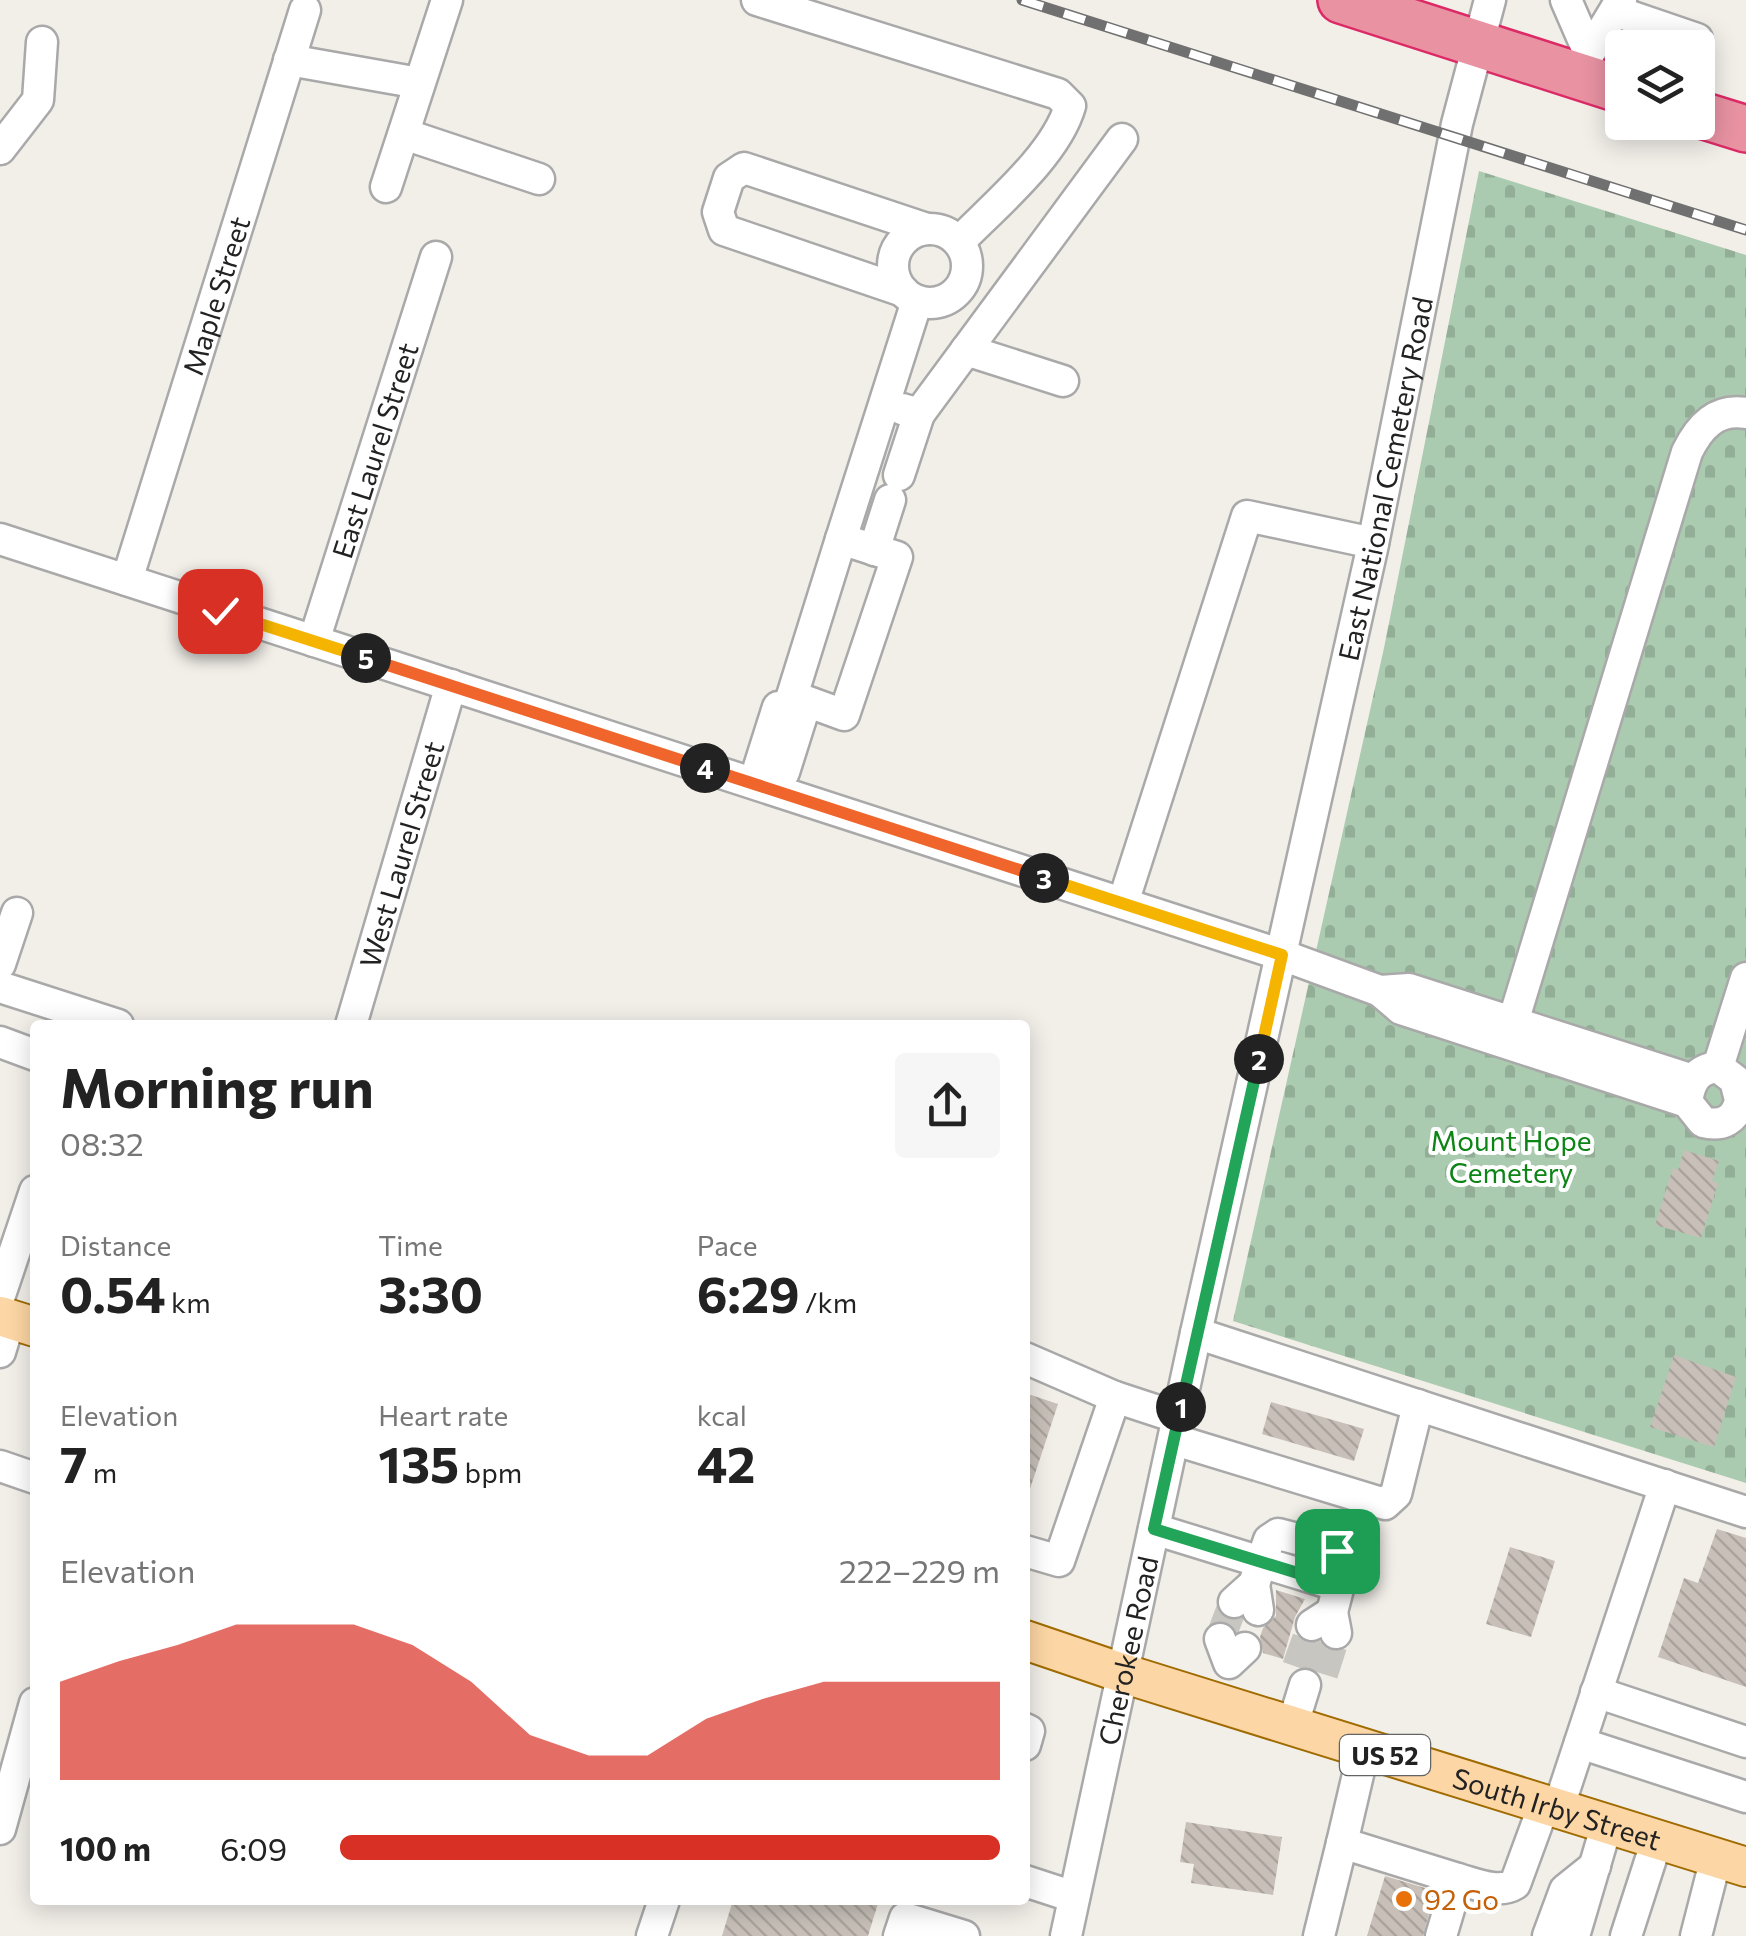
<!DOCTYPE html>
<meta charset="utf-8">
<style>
:root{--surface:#fff;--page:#f6f6f6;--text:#222;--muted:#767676;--accent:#d93025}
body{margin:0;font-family:Commissioner,sans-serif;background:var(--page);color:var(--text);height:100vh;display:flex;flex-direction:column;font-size:38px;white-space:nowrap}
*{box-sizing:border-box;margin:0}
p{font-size:32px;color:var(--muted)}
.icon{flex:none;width:55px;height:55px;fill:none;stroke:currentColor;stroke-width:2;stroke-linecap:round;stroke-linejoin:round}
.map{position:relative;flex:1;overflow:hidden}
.sheet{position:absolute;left:30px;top:1020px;width:1000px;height:885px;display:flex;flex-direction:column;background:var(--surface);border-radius:10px;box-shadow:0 5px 25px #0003}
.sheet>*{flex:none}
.buttons{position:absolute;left:1605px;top:30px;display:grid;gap:20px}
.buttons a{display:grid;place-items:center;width:110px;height:110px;border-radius:10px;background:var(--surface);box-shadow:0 5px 25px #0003;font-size:50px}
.pin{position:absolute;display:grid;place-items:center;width:85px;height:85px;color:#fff;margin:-42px;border-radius:20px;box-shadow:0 5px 15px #0006}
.km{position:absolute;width:50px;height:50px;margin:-25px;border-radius:50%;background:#222;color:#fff;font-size:28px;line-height:50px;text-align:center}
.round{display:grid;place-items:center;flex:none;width:105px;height:105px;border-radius:10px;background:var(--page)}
.head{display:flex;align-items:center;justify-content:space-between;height:170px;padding:0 30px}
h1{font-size:55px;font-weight:700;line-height:75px}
.stats{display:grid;grid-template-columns:repeat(3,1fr);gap:15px;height:170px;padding:10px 30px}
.stats div{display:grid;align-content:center}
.stats b{font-size:50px;font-weight:700}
.stats small{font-size:28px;font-weight:400}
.stats p{font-size:28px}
.chart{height:280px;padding:20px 30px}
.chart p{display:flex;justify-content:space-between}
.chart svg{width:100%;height:180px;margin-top:10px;fill:var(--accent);opacity:.7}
ul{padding:0 30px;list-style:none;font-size:32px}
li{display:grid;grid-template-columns:160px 120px 1fr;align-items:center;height:75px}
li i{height:25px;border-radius:12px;background:var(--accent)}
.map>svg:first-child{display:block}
.cemetery{fill:url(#cemetery-stones)}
.building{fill:url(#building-back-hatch)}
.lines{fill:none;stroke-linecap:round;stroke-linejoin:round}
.minor-tunnel{stroke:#c8c6c1;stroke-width:30;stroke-dasharray:30 15;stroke-linecap:butt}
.minor-casing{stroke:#a9a9a9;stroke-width:35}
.major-casing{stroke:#a06b00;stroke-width:42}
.highway-casing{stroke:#dc2a67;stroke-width:50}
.minor{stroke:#fff;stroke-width:30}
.major{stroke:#fcd6a4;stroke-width:38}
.highway{stroke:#e892a2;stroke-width:45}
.rail-casing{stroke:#707070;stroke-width:11}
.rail{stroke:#fff;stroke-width:8;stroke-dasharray:22;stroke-linecap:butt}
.split-1-casing{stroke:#fff;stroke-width:20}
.split-2-casing{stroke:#fff;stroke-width:20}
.split-3-casing{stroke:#fff;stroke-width:20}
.split-4-casing{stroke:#fff;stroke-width:20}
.split-5-casing{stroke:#fff;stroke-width:20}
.split-6-casing{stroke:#fff;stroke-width:20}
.split-1{stroke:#22a559;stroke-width:12}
.split-2{stroke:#22a559;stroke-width:12}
.split-3{stroke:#f5b400;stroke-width:12}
.split-4{stroke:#f0652b;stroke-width:12}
.split-5{stroke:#f0652b;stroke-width:12}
.split-6{stroke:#f5b400;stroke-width:12}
.food-dot{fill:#e8710a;stroke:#fff;stroke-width:4}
.labels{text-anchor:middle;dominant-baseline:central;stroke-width:8;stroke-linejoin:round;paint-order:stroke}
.shield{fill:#fff;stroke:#646464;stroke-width:2.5}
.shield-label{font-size:25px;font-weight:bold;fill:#222}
.street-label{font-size:28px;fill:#222;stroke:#fff}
.park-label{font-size:28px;fill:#0c8416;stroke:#fff}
.food-label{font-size:28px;fill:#c56008;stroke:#fff;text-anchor:start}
</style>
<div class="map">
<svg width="1746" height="1936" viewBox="0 0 1746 1936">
<defs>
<pattern id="cemetery-stones" width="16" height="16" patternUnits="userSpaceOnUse" patternTransform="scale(2.5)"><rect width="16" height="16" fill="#aacbaf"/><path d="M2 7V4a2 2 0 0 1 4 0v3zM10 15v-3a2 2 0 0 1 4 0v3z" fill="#92ae96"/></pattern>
<pattern id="building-back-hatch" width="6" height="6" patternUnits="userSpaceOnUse" patternTransform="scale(2.5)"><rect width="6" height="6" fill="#c7bfb8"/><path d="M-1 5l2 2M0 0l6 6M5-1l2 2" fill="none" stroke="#aba49e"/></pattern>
</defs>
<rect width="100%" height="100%" fill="#f2efe9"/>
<!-- cemetery -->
<path class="cemetery" d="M1479 171 1746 255V1483L1233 1321 1384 648Z"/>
<!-- building -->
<g class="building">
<path d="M1684 1150 1719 1161 1712 1181 1718 1183 1701 1238 1655 1225 1673 1168 1678 1170Z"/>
<path d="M1674 1355 1736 1377 1714 1447 1650 1427Z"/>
<path d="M1025 1393 1058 1404 1029 1492 1025 1491Z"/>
<path d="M1271 1402 1364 1429 1354 1461 1262 1434Z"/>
<path d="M1717 1529 1746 1538V1687L1658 1657 1684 1578 1698 1583Z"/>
<path d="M1510 1547 1555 1561 1531 1637 1486 1624Z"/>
<path d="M1276 1590 1305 1599 1295 1617 1283 1659 1263 1653 1260 1637 1263 1628 1276 1616Z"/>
<path d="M1186 1822 1282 1837 1273 1895 1191 1883 1194 1864 1180 1862Z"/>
<path d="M1385 1876 1435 1891 1423 1936H1367Z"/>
<path d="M733 1900H879L868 1936H722Z"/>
</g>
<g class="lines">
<!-- minor-tunnel -->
<g class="minor-tunnel">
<path d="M1220 1639 1234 1602"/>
<path d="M1297 1667 1312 1625"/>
<path d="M1323 1674 1336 1633"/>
</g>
<defs>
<g id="minor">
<path d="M757 0 1058 94 1070 106C1056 155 994 206 959 242"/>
<path d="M1566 0 1589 53"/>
<path d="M1615 11 1697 39"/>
<path d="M289 60 419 83"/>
<path d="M1576 75 1621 0"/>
<path d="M404 134 539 179"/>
<path d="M0 149 38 100 42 42"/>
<path d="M386 187 447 0"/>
<circle cx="930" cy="266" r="37"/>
<path d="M903 291 724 230 718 212 729 178 744 168 927 229"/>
<path d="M966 350 1063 381"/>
<path d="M919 414 1122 139"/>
<path d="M899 475 919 414 902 409"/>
<path d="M0 539 1282 955 1380 991"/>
<path d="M841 539 917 301"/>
<path d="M874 550 890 500"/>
<path id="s1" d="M127 580 305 10"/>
<path id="s2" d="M314 641 436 257"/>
<path d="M778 707H791L802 715 784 772 768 777 759 767Z"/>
<path d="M791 707 792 696 841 539 897 557 844 715 792 696"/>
<path d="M1123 903 1247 516 1373 543"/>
<path d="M0 964 17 913"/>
<path d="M0 987 118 1025"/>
<path d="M1513 1022 1687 452C1699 427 1716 408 1746 413"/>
<path id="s3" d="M351 1025 451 685"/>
<path d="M0 1042 35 1055"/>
<path d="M1718 1067 1746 978"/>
<path d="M1687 1102C1690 1082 1696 1069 1718 1067L1735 1080 1740 1100C1736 1120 1722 1127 1703 1122L1687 1102 1401 1009 1380 991 1409 989 1693 1080"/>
<path d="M0 1295 35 1191"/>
<path d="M1196 1333 1746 1512"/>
<path d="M0 1352 10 1319"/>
<path d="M1025 1358 1115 1397 1179 1418"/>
<path d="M1175 1440 1385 1504 1396 1494 1418 1405"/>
<path d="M0 1466 35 1478"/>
<path d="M1154 1529 1339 1586"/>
<path d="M1025 1551 1059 1561 1115 1397"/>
<path d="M1254 1584 1269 1540 1278 1534 1305 1541"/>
<path d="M1234 1602 1254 1584 1258 1610"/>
<path d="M1332 1612 1344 1566 1337 1551"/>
<path d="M1312 1625 1332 1612 1336 1633"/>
<path d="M1220 1639 1229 1663 1245 1648"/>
<path d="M1596 1692 1746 1742"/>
<path d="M1292 1727 1305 1685"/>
<path d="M1025 1729 1029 1731 1025 1745"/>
<path d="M1580 1743 1746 1797"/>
<path d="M1364 1749 1342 1843 1458 1879 1441 1936"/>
<path d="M1558 1809 1665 1485"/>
<path d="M0 1829 35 1703"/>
<path d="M1458 1879C1476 1884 1499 1894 1515 1884L1544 1805"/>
<path d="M1025 1881 1074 1897"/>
<path d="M652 1936 664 1900"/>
<path d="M899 1936 905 1918 964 1936"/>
<path id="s4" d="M1066 1936 1196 1333 1372 549 1457 124 1490 0"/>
<path d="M1319 1936 1342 1843"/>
<path d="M1548 1936 1565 1890 1595 1866"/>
<path d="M1574 1936 1607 1824"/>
<path d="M1626 1936 1657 1840"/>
<path d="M1696 1936 1716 1858"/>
</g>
<g id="major">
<path d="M0 1316 35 1327"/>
<path id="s5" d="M1025 1640 1122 1673 1746 1867"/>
</g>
<g id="highway">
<path d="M1341 0 1622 90"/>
<path d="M1698 114 1746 129"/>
</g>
</defs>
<!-- minor casing -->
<use href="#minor" class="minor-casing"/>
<!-- major casing -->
<use href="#major" class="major-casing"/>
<!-- highway casing -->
<use href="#highway" class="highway-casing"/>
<!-- minor -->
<use href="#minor" class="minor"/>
<!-- major -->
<use href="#major" class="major"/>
<!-- highway -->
<use href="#highway" class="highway"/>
<defs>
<path id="rail" d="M1022 0 1746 230"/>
</defs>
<!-- rail casing -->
<use href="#rail" class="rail-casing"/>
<!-- rail -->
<use href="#rail" class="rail"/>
</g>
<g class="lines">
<defs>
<path id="split-1" d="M1181 1407 1154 1529 1340 1586 1344 1566 1337 1551"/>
<path id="split-2" d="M1181 1407 1259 1059"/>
<path id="split-3" d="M1044 878 1282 955 1259 1059"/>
<path id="split-4" d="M705 768 1044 878"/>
<path id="split-5" d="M366 658 705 768"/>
<path id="split-6" d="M220 611 366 658"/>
</defs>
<!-- split-1 casing -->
<use href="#split-1" class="split-1-casing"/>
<!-- split-2 casing -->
<use href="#split-2" class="split-2-casing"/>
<!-- split-3 casing -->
<use href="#split-3" class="split-3-casing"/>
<!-- split-4 casing -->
<use href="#split-4" class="split-4-casing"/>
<!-- split-5 casing -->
<use href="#split-5" class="split-5-casing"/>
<!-- split-6 casing -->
<use href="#split-6" class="split-6-casing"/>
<!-- split-1 -->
<use href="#split-1" class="split-1"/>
<!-- split-2 -->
<use href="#split-2" class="split-2"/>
<!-- split-3 -->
<use href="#split-3" class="split-3"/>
<!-- split-4 -->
<use href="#split-4" class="split-4"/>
<!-- split-5 -->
<use href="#split-5" class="split-5"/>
<!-- split-6 -->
<use href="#split-6" class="split-6"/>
</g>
<!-- markers -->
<circle class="food-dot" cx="1404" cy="1899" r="10"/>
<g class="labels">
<!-- shield labels -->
<rect class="shield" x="1340" y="1735" width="90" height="40" rx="8"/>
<g class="shield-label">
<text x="1385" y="1755">US 52</text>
</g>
<!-- street labels -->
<g class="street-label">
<text stroke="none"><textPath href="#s1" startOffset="298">Maple Street</textPath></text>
<text stroke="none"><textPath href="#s2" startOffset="200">East Laurel Street</textPath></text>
<text stroke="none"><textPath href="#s4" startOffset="1492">East National Cemetery Road</textPath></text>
<text stroke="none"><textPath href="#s3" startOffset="178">West Laurel Street</textPath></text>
<text stroke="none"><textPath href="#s4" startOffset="292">Cherokee Road</textPath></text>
<text stroke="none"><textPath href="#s5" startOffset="558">South Irby Street</textPath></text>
</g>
<!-- park labels -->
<g class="park-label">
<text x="1511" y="1140">Mount Hope<tspan x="1511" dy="32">Cemetery</tspan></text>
</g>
<!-- food labels -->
<g class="food-label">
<text x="1424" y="1899">92 Go</text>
</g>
</g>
</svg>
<div class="buttons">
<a><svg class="icon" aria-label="layers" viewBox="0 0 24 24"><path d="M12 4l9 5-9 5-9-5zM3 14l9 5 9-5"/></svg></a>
</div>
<div class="pin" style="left:1337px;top:1551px;background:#1e9e55"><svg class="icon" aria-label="arrive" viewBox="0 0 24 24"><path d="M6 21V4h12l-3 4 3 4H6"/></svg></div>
<div class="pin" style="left:220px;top:611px;background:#d93025"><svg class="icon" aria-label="check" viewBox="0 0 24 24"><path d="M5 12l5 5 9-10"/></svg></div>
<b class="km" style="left:1181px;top:1407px">1</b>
<b class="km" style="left:1259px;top:1059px">2</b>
<b class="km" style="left:1044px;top:878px">3</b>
<b class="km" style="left:705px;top:768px">4</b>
<b class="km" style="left:366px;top:658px">5</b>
<section class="sheet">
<div class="head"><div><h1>Morning run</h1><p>08:32</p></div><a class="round"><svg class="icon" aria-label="share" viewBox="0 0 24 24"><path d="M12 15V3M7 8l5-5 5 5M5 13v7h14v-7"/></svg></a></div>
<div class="stats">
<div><p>Distance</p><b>0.54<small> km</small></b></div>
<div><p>Time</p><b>3:30</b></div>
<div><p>Pace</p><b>6:29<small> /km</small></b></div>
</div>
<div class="stats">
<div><p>Elevation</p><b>7<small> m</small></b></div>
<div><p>Heart rate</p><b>135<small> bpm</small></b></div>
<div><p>kcal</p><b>42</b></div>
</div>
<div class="chart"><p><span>Elevation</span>222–229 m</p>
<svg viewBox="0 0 160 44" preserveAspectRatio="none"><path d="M0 44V20L10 15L20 11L30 6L40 6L50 6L60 11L70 20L80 33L90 38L100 38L110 29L120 24L130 20L140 20L150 20L160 20V44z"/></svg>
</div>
<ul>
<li><b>100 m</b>6:09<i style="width:100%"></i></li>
</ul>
</section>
</div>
